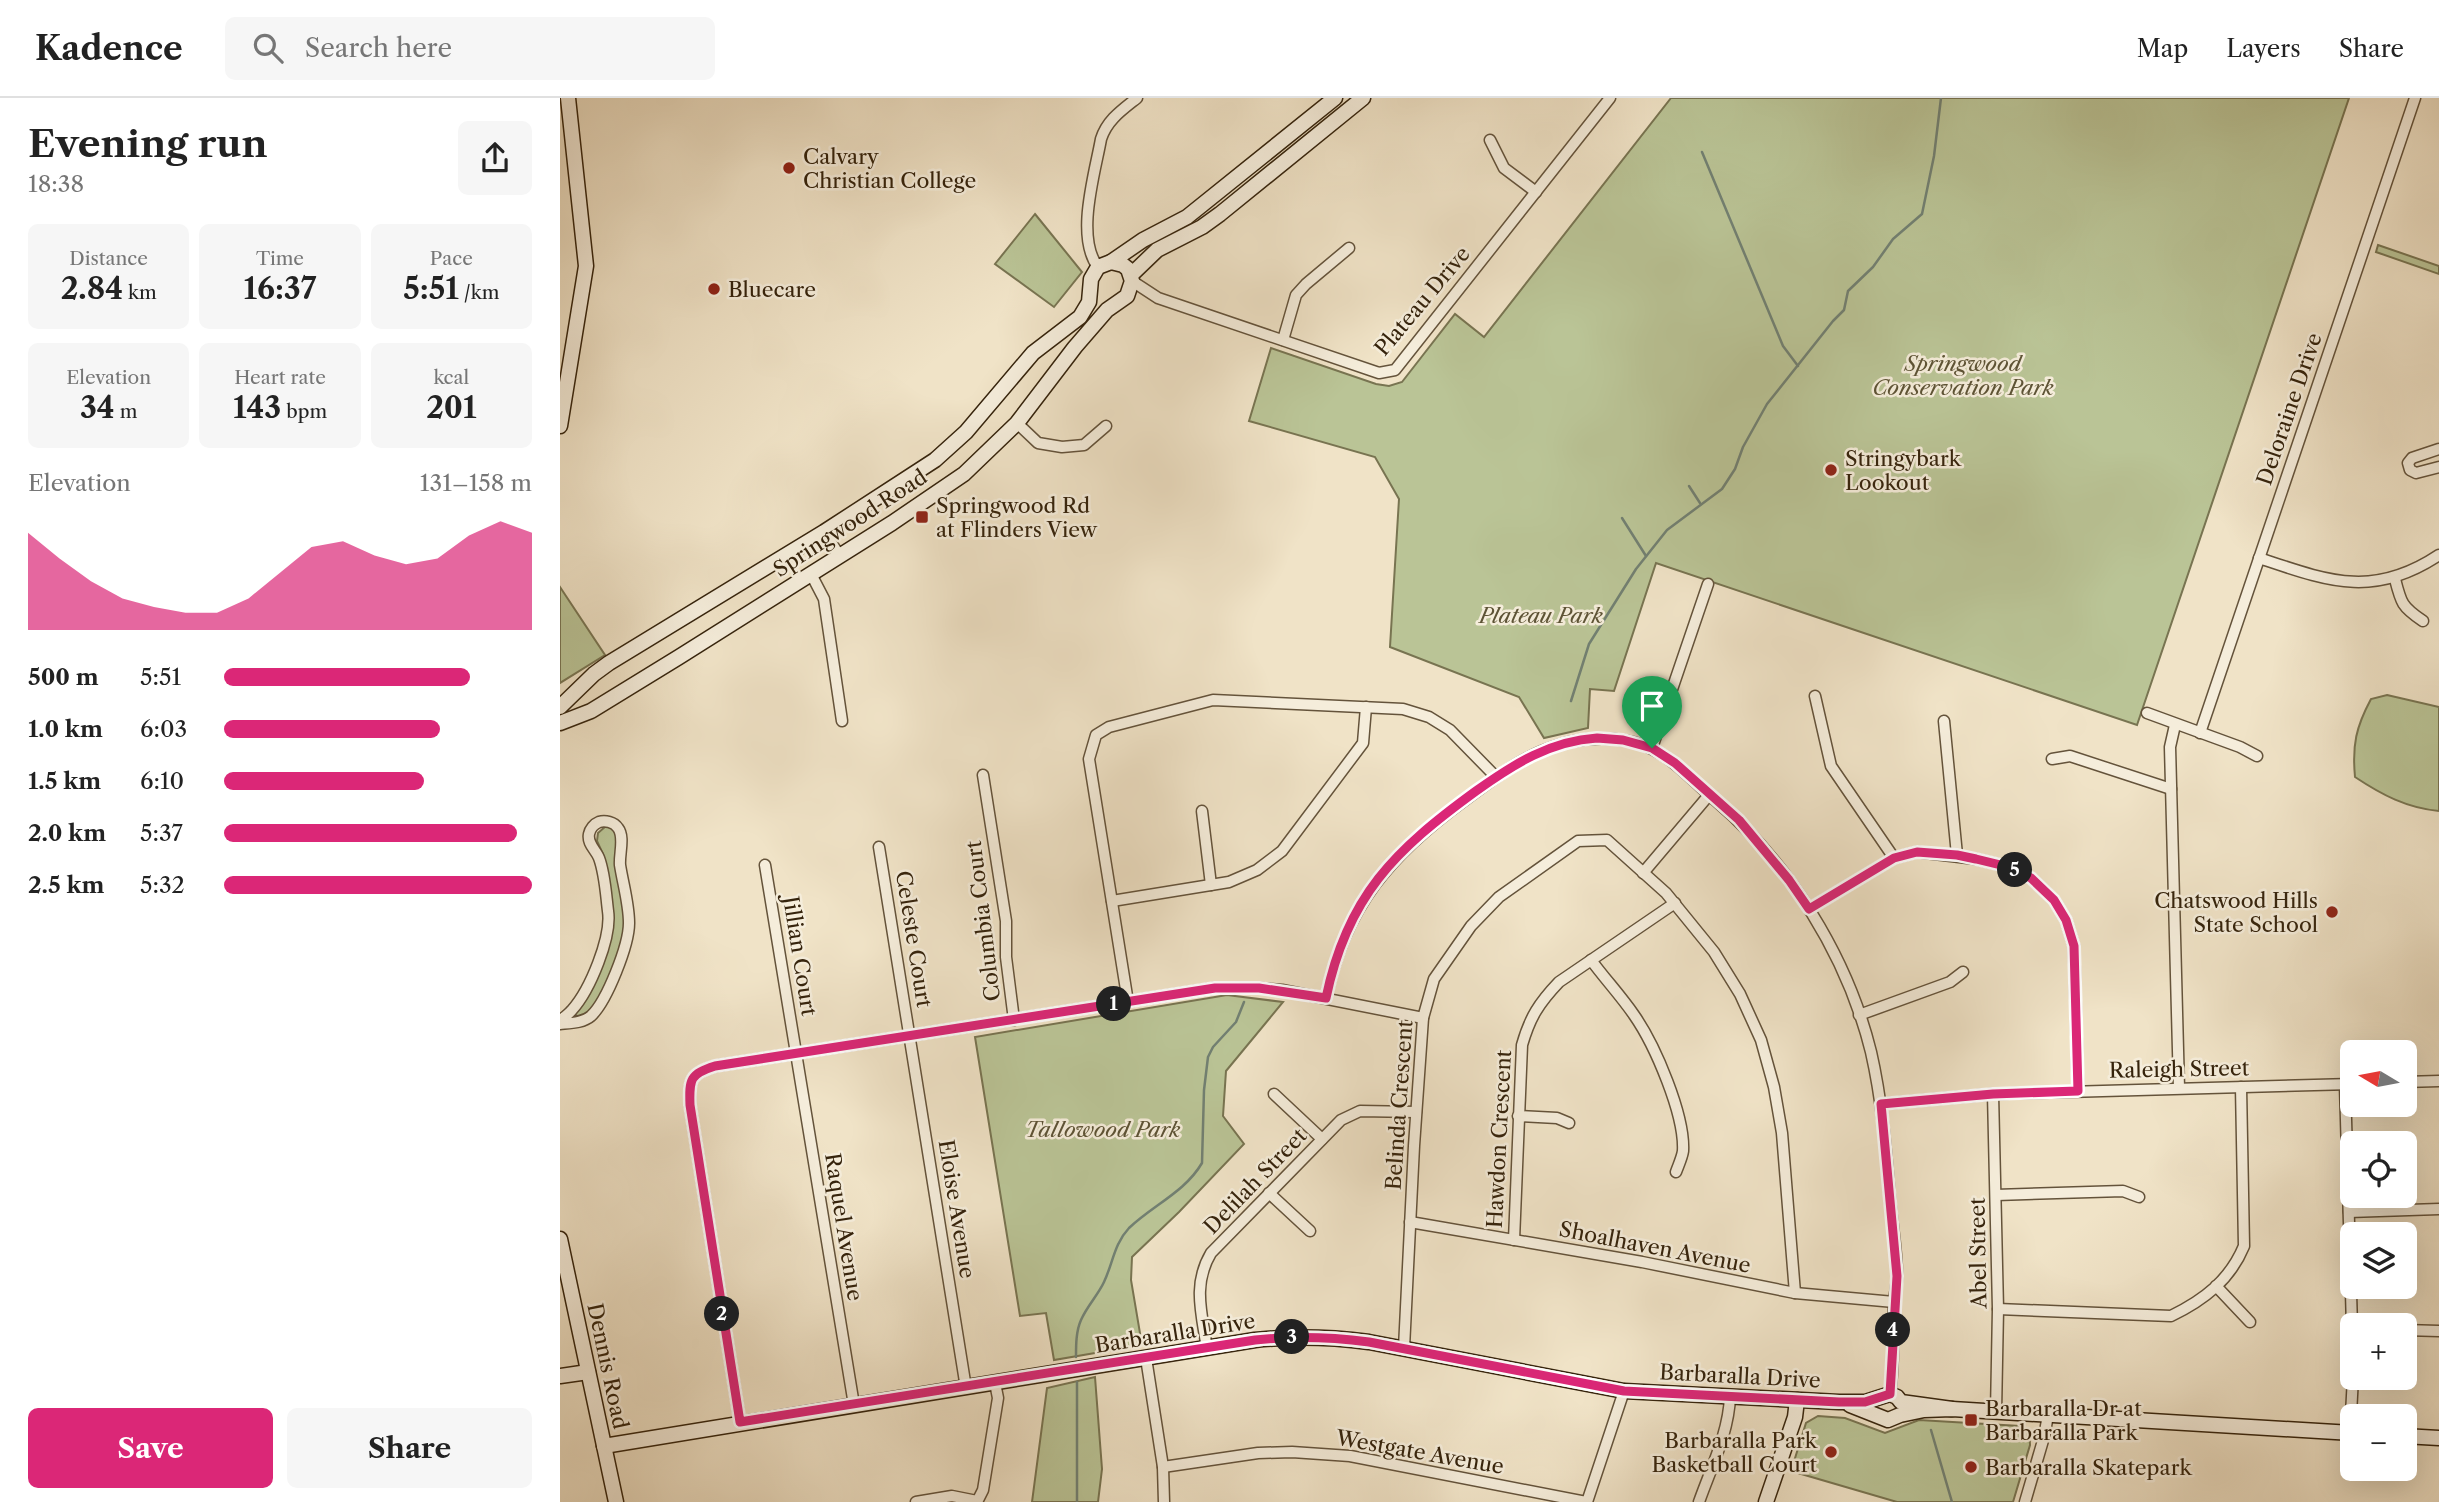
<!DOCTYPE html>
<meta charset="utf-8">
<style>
:root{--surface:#fff;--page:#f6f6f6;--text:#222;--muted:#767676;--line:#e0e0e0;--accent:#db2777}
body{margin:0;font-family:"Libre Caslon Text",serif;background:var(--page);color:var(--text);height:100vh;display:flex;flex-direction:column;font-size:26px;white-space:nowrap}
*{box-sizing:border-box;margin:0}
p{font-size:23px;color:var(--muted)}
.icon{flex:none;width:38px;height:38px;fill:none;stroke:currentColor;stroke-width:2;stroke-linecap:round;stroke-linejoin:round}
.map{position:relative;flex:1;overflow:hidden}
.side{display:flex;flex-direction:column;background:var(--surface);width:560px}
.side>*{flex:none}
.needle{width:46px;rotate:280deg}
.fabs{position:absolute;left:1780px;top:942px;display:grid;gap:14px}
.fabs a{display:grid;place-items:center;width:77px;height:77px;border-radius:10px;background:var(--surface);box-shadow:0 7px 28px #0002;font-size:35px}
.pin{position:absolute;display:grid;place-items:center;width:60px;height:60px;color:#fff;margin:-72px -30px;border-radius:50% 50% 50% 0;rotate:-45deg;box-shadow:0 0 7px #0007}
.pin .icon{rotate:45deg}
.km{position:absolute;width:35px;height:35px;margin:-18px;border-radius:50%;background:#222;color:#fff;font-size:19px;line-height:35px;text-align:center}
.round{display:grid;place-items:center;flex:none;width:74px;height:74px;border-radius:10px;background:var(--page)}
.summary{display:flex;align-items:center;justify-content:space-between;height:119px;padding:0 28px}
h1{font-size:38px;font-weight:700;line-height:52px}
.figures{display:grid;grid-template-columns:repeat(3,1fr);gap:10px;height:119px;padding:7px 28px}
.figures div{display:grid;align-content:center;border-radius:10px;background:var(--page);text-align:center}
.figures b{font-size:30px;font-weight:700}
.figures small{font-size:19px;font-weight:400}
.figures p{font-size:19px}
.chart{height:196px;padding:14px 28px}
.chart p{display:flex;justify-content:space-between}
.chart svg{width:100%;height:126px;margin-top:7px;fill:var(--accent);opacity:.7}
.cta{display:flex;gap:14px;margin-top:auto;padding:14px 28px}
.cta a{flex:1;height:80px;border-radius:10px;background:var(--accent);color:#fff;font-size:28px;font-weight:700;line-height:80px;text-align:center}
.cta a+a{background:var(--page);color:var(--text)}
ul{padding:0 28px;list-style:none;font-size:23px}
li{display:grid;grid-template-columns:112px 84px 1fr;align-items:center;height:52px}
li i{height:18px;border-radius:9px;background:var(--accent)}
header{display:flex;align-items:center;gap:42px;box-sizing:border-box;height:98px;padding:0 35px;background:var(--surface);border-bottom:2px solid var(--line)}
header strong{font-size:33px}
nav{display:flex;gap:38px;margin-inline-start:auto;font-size:24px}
.search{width:490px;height:63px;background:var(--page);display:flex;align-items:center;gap:18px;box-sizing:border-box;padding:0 24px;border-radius:10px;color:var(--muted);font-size:26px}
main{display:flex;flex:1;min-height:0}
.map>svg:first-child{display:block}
.green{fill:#bac496;stroke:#787451;stroke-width:2}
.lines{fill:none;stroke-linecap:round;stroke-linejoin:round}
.stream{stroke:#728072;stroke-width:2.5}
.street-casing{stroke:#64533b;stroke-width:13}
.secondary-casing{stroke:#35230c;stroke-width:17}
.street{stroke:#f5eddb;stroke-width:10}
.secondary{stroke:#f5eddb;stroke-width:14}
.route-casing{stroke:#fff;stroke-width:14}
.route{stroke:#db2777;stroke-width:9}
.poi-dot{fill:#8f2418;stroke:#f5eddb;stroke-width:2.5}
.labels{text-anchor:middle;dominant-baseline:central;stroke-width:5;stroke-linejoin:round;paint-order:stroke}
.poi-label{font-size:21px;fill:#35230c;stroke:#f5eddb;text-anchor:start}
.street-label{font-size:21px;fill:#35230c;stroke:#f5eddb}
.park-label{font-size:21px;font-style:italic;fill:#5d5335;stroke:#f5eddb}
</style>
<header>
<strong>Kadence</strong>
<div class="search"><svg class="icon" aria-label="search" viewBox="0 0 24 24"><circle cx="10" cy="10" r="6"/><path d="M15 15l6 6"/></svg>Search here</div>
<nav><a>Map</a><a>Layers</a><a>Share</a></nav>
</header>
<main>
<section class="side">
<div class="summary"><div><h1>Evening run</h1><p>18:38</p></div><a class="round"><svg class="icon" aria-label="share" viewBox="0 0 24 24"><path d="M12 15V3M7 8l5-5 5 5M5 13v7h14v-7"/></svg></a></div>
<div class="figures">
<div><p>Distance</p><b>2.84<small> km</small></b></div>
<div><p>Time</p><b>16:37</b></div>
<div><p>Pace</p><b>5:51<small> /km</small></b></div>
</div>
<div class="figures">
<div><p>Elevation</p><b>34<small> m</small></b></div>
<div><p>Heart rate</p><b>143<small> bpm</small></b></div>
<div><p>kcal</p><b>201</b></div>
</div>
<div class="chart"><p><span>Elevation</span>131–158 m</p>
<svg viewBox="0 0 160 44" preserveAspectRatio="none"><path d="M0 44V10L10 19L20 27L30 33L40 36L50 38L60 38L70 33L80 24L90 15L100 13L110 18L120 21L130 19L140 11L150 6L160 10V44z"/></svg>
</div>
<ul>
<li><b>500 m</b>5:51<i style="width:80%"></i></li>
<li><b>1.0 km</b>6:03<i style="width:70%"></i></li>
<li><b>1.5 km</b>6:10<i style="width:65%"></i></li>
<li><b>2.0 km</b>5:37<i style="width:95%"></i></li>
<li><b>2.5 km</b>5:32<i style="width:100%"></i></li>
</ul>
<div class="cta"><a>Save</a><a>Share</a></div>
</section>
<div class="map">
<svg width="1879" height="1404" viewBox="0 0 1879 1404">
<rect width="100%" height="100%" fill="#f0e3c7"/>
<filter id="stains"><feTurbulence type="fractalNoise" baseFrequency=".00286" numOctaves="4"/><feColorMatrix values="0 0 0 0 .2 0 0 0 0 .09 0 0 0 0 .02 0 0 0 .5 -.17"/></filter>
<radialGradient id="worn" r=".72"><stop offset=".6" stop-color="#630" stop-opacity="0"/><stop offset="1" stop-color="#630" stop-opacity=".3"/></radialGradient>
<!-- green -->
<g class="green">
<path d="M1111 0H1789L1577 627 1096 465 1054 593 1030 591 1028 630 984 640 959 599 830 549 839 401 815 359 689 323 711 250 816 286 829 288 842 284 895 216 924 239Z"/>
<path d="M475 116 522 174 494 209 435 166Z"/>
<path d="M1818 147 1879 168V176L1816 154Z"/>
<path d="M0 489 45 557 0 585Z"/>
<path d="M1827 597 1879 609V713C1847 710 1822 697 1795 679 1792 647 1796 629 1811 601Z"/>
<path d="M46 728 55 730C58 759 64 788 65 816 65 841 47 900 27 916 23 920 18 919 12 920L50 835 43 756 37 743 38 735Z"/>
<path d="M667 897 723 904 666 973 663 1018 684 1046 619 1114 572 1159 571 1182 582 1247 494 1262 486 1215 460 1218 415 939Z"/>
<path d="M535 1279 542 1371 538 1404H472L487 1290Z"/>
<path d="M1258 1318 1285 1320 1325 1335 1359 1322 1460 1328C1468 1333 1470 1337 1470 1347L1453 1404H1337L1231 1373 1246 1325Z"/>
</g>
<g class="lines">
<!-- stream -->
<g class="stream">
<path d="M1142 54 1223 248 1238 268"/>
<path d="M1129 388 1140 405"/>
<path d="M1062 420 1086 458"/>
<path d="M1011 603 1029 546 1076 471 1107 432 1162 391 1175 371 1183 349 1207 306 1273 223 1284 212 1288 193 1313 169 1333 141 1362 116 1374 58 1381 0"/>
<path d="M516 1259C516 1247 516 1233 521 1222 527 1208 538 1197 544 1184 553 1165 554 1146 569 1130 593 1107 625 1094 642 1065L644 992 648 959 653 949 676 924 684 904"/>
<path d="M1371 1332 1392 1404"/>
<path d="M517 1404V1284"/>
</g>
<defs>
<g id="street">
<path d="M930 42 944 70 976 94"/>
<path d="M538 169C515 139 535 75 541 41 547 22 562 12 577 0"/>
<path d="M572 183 598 200 819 275 835 272 1050 0"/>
<path d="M723 242 736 197 746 186 789 150"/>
<path d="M457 325 478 345 502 349 524 347 546 328"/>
<path d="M1879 351 1852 360 1848 365 1850 372 1856 375 1879 369"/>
<path d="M264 434 280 458"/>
<path d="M1699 460C1768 483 1813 501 1879 457"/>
<path d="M251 476 264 501 282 623"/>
<path d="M1835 481C1841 505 1842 509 1863 523"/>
<path d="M1255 598 1271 668 1334 760"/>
<path d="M1587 615 1680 649 1697 658"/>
<path d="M1384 623 1397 757"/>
<path d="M1615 627 1610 649 1619 990"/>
<path d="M1640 635 1855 0"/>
<path d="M1092 650 1148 486"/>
<path d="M1492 661 1510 658 1611 691"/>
<path d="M423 677 446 823V859L454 922"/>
<path d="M642 713 651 787"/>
<path d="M319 749 406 1290"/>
<path d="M205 767 294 1307"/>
<path d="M1083 775 1149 697"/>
<path d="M552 803 669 784 697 772 722 753 803 645 806 609"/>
<path d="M1249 811 1334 760 1357 754 1416 761 1449 769 1471 780 1494 802 1506 822 1514 848 1518 993"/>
<path d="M1031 862C1045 881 1061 898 1074 917 1095 947 1125 1017 1123 1053 1122 1060 1118 1068 1116 1074"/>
<path d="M766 900C785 808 831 756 905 702 952 667 993 636 1054 641 1067 642 1083 646 1094 652 1117 664 1134 684 1154 701 1229 765 1287 857 1311 954 1322 1002 1326 1051 1330 1101 1332 1126 1337 1152 1337 1178 1337 1188 1334 1198 1334 1207 1333 1237 1334 1267 1330 1296"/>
<path d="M568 904 529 661 536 637 549 629 653 602 843 611 869 619 890 632 936 679"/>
<path d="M1299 917 1390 884 1403 874"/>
<path d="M0 923C4 919 9 916 12 912 30 892 52 839 48 813 46 797 45 776 39 760 36 752 27 746 29 736 30 731 34 726 39 724 45 722 54 724 58 730 65 739 59 756 60 767 63 786 69 806 69 825 69 847 47 903 31 918 23 925 10 925 0 926"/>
<path d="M1844 984 1879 983"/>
<path d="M1785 987 1792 1229"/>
<path d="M714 996 762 1041"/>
<path d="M1433 996 1438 1211 1436 1314"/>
<path d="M1321 1006 1433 996 1792 986"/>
<path d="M958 1018 997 1020 1009 1025"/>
<path d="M709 1095 750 1133"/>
<path d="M1436 1097 1563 1093 1579 1099"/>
<path d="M1789 1114 1879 1111"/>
<path d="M850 1124 1082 1164 1235 1195 1334 1204"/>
<path d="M954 1142 962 947C970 919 979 905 999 884L1115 805"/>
<path d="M1656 1188 1690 1224"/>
<path d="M1438 1211 1611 1218C1644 1202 1670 1182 1684 1148L1681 989"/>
<path d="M1844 1232 1879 1233"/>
<path d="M844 1250 854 1048 863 920 874 881 911 828 939 799 1018 743 1047 742 1106 795 1154 854 1180 896 1201 942 1214 989 1222 1035 1235 1195"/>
<path d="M647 1251C642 1216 632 1187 651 1155L781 1022 800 1013 856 1014"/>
<path d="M586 1260 603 1369 604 1404"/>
<path d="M180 1324 130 1007C129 981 130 976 155 968L655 890H699L722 892 863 920"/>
<path d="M1790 1335 1793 1279"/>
<path d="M603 1369 698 1355 732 1354 790 1358 1026 1404"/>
<path d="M356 1404 392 1398 417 1403"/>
<path d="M417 1404 423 1392 438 1300 435 1285"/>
<path d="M1027 1404 1064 1293"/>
<path d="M1139 1404C1151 1370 1169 1334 1170 1298"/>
<path d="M1465 1404 1484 1339 1488 1317"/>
</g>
<g id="secondary">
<path d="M551 164 583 142 627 119 775 0"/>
<path d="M571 177 597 152 642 129 660 116 803 0"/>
<path d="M0 328 26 168 8 0"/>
<path d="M0 609 34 576 49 565 264 434 375 362 406 334 473 255 520 219 529 204 531 181 538 169 551 164 563 167 568 171 572 183 567 198 547 212 515 249 457 325 404 376 332 425 119 559 31 613 0 625"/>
<path d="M0 1141 56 1404"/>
<path d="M0 1278 28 1274"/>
<path d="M1290 1307 1328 1322 1340 1317 1364 1312 1392 1311 1792 1335"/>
<path d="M1844 1338 1879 1340"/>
<path d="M44 1348 695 1242C733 1238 770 1239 809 1244L1064 1293 1279 1304H1305L1330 1296 1337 1299 1341 1304 1392 1311"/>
<path d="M1206 1404 1235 1319 1237 1302"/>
</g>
</defs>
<!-- street casing -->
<use href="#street" class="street-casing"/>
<!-- secondary casing -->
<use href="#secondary" class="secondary-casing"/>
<!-- street -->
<use href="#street" class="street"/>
<!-- secondary -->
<use href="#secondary" class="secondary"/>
</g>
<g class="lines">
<defs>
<path id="route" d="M1037 640 1063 642 1092 650 1115 665 1179 722 1229 782 1249 811 1334 760 1357 754 1397 757 1416 761 1449 769 1471 780 1494 802 1506 822 1514 848 1518 993 1433 996 1321 1006 1337 1178 1330 1296 1305 1304H1279L1064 1293 809 1244C770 1239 733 1238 695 1242L180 1324 130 1007C129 981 130 976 155 968L655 890H699L766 900C787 798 835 752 916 693 954 666 990 643 1037 640Z"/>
</defs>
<!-- route casing -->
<use href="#route" class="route-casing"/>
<!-- route -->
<use href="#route" class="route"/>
</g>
<!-- markers -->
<g class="poi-dot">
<circle cx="229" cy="70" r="7"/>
<circle cx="154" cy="191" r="7"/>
<circle cx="1271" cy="372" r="7"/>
<rect x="355" y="412" width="14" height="14" rx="3.5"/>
<circle cx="1772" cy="814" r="7"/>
<rect x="1404" y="1315" width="14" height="14" rx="3.5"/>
<circle cx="1271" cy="1354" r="7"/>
<circle cx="1411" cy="1369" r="7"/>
</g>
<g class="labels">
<!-- poi labels -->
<g class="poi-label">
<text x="243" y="58">Calvary<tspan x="243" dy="24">Christian College</tspan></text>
<text x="168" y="191">Bluecare</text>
<text x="1285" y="360">Stringybark<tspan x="1285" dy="24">Lookout</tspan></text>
<text x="376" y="407">Springwood Rd<tspan x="376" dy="24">at Flinders View</tspan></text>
<text x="1758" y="802" text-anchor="end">Chatswood Hills<tspan x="1758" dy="24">State School</tspan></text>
<text x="1425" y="1310">Barbaralla Dr at<tspan x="1425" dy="24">Barbaralla Park</tspan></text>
<text x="1257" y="1342" text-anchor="end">Barbaralla Park<tspan x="1257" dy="24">Basketball Court</tspan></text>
<text x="1425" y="1369">Barbaralla Skatepark</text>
</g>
<!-- street labels -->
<g class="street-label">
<text transform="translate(862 203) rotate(-50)">Plateau Drive</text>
<text transform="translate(1729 311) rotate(-71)">Deloraine Drive</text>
<text transform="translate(290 425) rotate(-33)">Springwood Road</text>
<text transform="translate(423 823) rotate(-97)">Columbia Court</text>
<text transform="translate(354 841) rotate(81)">Celeste Court</text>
<text transform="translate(240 858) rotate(81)">Jillian Court</text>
<text transform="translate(1619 971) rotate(-1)">Raleigh Street</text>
<text transform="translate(839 1007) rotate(-86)">Belinda Crescent</text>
<text transform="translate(939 1041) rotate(-87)">Hawdon Crescent</text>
<text transform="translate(695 1083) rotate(-46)">Delilah Street</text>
<text transform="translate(397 1111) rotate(81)">Eloise Avenue</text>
<text transform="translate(284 1129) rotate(81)">Raquel Avenue</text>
<text transform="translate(1095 1149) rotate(11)">Shoalhaven Avenue</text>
<text transform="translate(1418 1155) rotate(-91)">Abel Street</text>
<text transform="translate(615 1235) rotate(-9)">Barbaralla Drive</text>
<text transform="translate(48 1268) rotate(78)">Dennis Road</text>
<text transform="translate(1180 1278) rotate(3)">Barbaralla Drive</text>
<text transform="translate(860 1354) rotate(10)">Westgate Avenue</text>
</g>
<!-- park labels -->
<g class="park-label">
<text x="1403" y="265">Springwood<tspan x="1403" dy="24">Conservation Park</tspan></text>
<text x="981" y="517">Plateau Park</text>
<text x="543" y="1031">Tallowood Park</text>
</g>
</g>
<rect width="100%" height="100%" filter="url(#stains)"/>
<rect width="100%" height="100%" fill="url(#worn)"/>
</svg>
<div class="fabs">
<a><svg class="needle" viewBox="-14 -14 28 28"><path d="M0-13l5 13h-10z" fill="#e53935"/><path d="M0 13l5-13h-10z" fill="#767676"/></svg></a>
<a><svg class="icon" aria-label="locate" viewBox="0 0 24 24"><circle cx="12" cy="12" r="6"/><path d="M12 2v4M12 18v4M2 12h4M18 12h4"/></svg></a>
<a><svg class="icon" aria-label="layers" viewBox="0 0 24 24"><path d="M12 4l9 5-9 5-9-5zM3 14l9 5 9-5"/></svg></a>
<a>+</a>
<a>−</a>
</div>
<div class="pin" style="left:1092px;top:650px;background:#1e9e55"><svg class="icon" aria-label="arrive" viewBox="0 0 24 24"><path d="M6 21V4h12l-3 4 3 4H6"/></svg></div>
<b class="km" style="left:554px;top:906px">1</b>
<b class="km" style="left:162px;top:1216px">2</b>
<b class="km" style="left:732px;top:1239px">3</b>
<b class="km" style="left:1333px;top:1232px">4</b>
<b class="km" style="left:1455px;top:772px">5</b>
</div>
</main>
